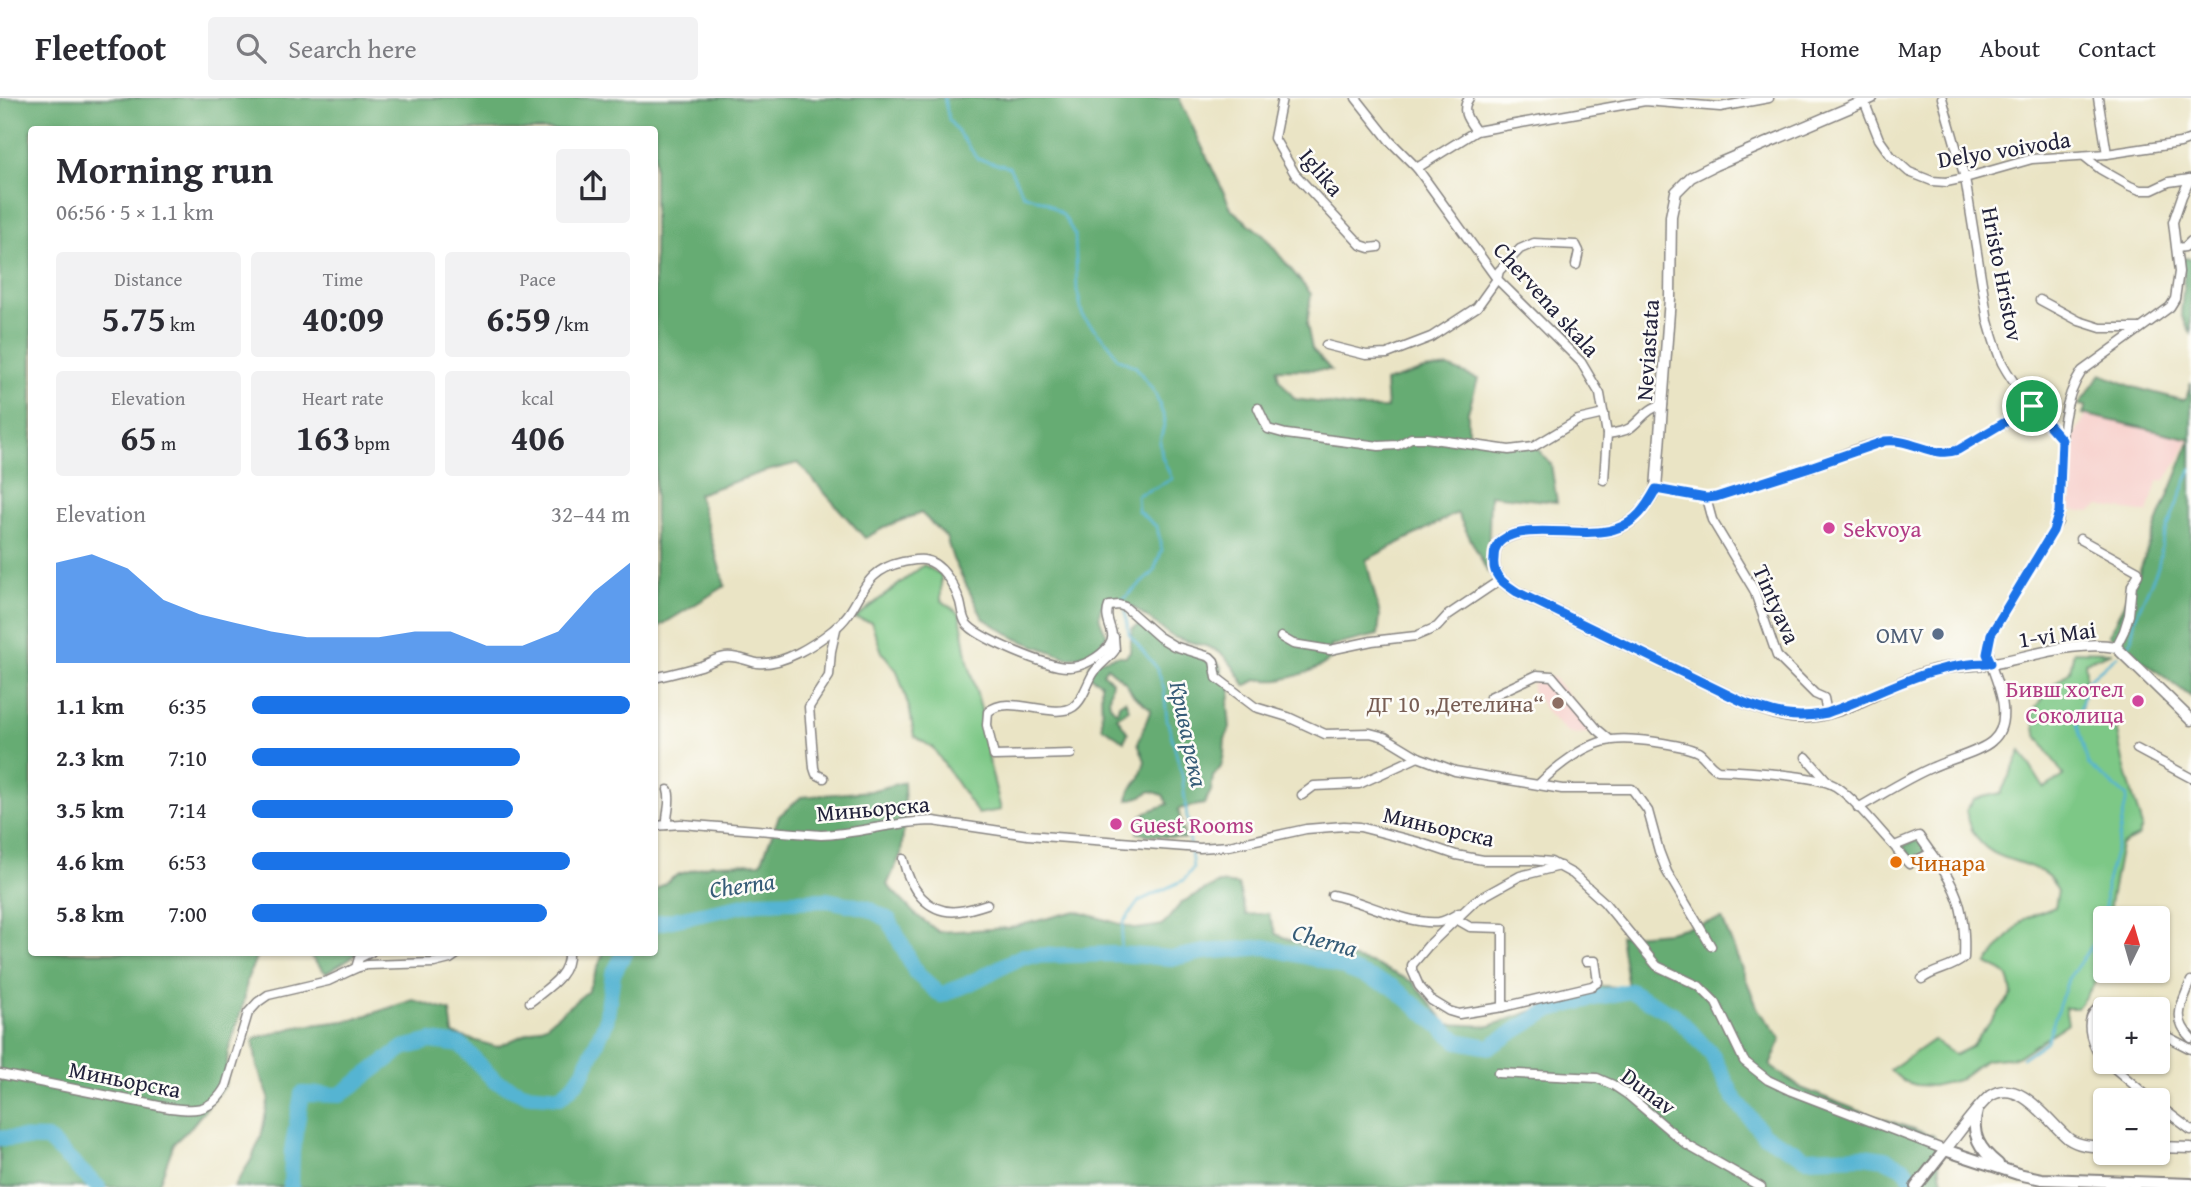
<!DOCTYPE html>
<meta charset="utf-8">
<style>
:root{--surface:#fff;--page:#f2f2f3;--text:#2b2b33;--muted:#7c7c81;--line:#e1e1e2;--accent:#1a73e8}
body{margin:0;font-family:"Gentium Book Plus",serif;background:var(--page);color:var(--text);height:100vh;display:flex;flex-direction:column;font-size:26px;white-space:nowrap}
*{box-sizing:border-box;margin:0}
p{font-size:23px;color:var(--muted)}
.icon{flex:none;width:38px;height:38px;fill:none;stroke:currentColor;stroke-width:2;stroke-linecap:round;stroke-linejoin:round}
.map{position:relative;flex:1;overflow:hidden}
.sheet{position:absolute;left:28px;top:28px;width:630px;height:830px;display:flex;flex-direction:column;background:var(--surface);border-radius:7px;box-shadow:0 2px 5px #0004}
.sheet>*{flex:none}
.needle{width:46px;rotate:5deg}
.controls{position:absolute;left:2093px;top:808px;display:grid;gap:14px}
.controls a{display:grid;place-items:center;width:77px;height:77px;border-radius:7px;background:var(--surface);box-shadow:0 2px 5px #0004;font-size:35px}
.pin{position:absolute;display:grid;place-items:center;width:60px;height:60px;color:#fff;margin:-30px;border:4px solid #fff;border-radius:50%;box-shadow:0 2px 7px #0007}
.round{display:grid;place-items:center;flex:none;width:74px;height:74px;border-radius:7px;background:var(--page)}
.headline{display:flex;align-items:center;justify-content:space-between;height:119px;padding:0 28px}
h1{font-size:38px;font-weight:600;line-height:52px}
.figures{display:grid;grid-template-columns:repeat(3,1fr);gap:10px;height:119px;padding:7px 28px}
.figures div{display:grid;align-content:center;border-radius:7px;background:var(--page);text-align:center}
.figures b{font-size:35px;font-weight:600}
.figures small{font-size:19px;font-weight:400}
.figures p{font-size:19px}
.chart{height:196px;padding:14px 28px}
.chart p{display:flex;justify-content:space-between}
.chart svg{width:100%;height:126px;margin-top:7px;fill:var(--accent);opacity:.7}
ul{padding:0 28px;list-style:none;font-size:23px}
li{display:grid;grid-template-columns:112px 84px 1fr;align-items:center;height:52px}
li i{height:18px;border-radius:9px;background:var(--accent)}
header{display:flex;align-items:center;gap:42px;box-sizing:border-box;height:98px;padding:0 35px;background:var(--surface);border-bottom:2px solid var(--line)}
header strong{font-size:33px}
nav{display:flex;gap:38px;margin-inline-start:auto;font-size:24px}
.search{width:490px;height:63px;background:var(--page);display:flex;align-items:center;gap:18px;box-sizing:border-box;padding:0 24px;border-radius:7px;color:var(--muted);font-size:26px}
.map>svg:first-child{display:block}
.built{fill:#f7d0cc}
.green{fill:#7dc886;stroke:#507560;stroke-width:2}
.forest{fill:#66ac73;stroke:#446757;stroke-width:2}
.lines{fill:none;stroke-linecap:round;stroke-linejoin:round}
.stream{stroke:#54b4d2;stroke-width:2.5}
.river{stroke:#54b4d2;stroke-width:16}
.minor-casing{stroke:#868380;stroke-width:11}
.tertiary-casing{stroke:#868380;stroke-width:13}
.secondary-casing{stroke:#868380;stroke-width:14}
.minor{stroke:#fff;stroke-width:8}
.tertiary{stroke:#fff;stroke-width:10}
.secondary{stroke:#fff;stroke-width:10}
.route-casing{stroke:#fff;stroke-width:14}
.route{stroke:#1a73e8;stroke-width:9}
.hotel-dot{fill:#d1479c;stroke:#fdfcf7;stroke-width:2.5}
.service-dot{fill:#5c6f8a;stroke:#fdfcf7;stroke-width:2.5}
.education-dot{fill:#8d6e63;stroke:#fdfcf7;stroke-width:2.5}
.food-dot{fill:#e8710a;stroke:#fdfcf7;stroke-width:2.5}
.labels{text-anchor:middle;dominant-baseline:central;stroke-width:5;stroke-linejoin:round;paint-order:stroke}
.street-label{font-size:23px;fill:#22223b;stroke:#fdfcf7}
.hotel-label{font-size:23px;fill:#b23c85;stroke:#fdfcf7;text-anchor:start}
.service-label{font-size:23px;fill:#4e5e75;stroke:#fdfcf7;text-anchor:end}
.education-label{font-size:23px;fill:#785e54;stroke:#fdfcf7;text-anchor:end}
.food-label{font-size:23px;fill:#c56008;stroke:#fdfcf7;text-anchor:start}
.water-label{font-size:24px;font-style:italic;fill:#365c77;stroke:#fdfcf7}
</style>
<header>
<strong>Fleetfoot</strong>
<div class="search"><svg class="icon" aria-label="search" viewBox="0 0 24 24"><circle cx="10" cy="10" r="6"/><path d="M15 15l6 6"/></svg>Search here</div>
<nav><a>Home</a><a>Map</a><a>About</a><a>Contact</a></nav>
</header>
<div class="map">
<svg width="2191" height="1089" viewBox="0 0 2191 1089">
<rect width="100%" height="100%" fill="#fdfcf7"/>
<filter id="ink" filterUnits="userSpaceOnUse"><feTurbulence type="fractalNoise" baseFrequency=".0143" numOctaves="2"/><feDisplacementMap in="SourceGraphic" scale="14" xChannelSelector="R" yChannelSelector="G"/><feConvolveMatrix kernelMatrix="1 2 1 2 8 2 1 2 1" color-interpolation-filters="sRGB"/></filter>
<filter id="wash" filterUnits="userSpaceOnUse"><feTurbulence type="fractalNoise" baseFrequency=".00686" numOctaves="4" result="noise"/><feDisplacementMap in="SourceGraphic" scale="28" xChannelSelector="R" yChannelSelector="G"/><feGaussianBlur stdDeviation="1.57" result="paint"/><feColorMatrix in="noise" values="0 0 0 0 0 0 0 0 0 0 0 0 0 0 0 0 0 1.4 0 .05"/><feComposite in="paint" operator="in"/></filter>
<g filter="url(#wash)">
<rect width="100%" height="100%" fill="#eae4c5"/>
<!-- built -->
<g class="built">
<path d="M2086 317 2191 330V336L2180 361 2165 382 2157 384 2148 415 2099 408 2090 414 2061 411 2070 346Z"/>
<path d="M1553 579 1600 633 1581 636 1568 635 1548 616 1532 593V585Z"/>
</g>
<!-- green -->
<g class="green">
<path d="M924 467 941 477V502L960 516 968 563 982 615 990 668 1001 712 978 716 933 650 914 638 910 613 897 573 882 554 871 524 855 520Z"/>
<path d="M2074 553 2112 554 2085 564 2086 575 2081 614 2116 629 2123 663 2142 729 2138 739 2121 747 2110 806 2113 821H2105V872L2077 910H2065L2068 925 2017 959 1985 962 1958 982 1932 988 1916 987 1903 983 1890 972 1933 942 1955 957 1971 949 2012 896C2009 875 2007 874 1987 866L1998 850 2024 821 2055 809 2058 793C2054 787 2051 779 2045 776 2020 759 1990 765 1973 734 1970 728 1968 720 1966 713L1974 701 2001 695 2021 653 2044 690 2064 678 2036 636 2033 613 2050 589 2070 573Z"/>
</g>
<!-- forest -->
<g class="forest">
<path d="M0 0H1179L1232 112 1264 138 1311 196 1307 227 1312 251 1331 272 1277 271 1279 281 1295 301 1358 310H1387L1385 284 1424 272 1448 269 1478 281 1468 314V335L1503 346H1533L1551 366 1557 404 1490 397 1488 475 1457 415 1366 462 1380 517 1378 537 1331 548 1332 560C1319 572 1296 579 1279 582 1262 584 1262 577 1246 588 1239 578 1232 565 1223 557 1209 545 1188 546 1172 538 1155 529 1121 489 1103 507 1095 516 1102 528 1107 537L1100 547 1089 556 1069 560 1017 541 983 520 953 461 946 439 921 415 889 427 865 440 798 365 763 374 698 396 725 488 655 531 654 32H32V854H258L247 882 244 904 228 954 225 987 191 1029 174 1045 160 1083 155 1089H0Z"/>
<path d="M2185 160 2191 161V235L2181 217 2184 177 2179 162Z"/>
<path d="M2101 276 2133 289 2182 302 2186 301 2191 285V599L2109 537 2140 472 2154 433 2191 341 2083 316 2086 308 2079 307Z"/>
<path d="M1142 526 1156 537 1216 563 1222 570 1221 578 1232 588 1228 607 1230 630 1225 641 1224 656 1221 669 1213 679 1211 693 1204 706 1178 711 1185 741 1137 735C1138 711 1150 714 1168 706L1163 697 1151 693 1142 698 1128 702 1130 692 1139 682 1145 663 1138 645 1151 611 1134 598 1126 585 1107 569 1103 575 1112 583C1111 595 1104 605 1117 614L1119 606 1125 602 1129 611 1117 619 1128 635 1124 643 1102 629 1101 585 1089 578 1090 565 1117 558H1126L1130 553 1132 531Z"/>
<path d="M904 684 905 717 901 756 887 787 915 816 939 834 1009 830 1076 813 1137 831 1163 827 1182 804 1219 785 1238 787 1246 817 1268 815 1276 836 1310 850 1374 866 1413 884 1447 926 1490 928 1603 888 1628 890 1620 838 1668 834 1722 821 1758 911 1781 941 1770 968 1801 990 1857 1012 1934 1038 1941 1078 1947 1089H234L251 1062 261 1039 269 999 257 969 253 941 296 929 352 922 413 902 450 913 453 936 497 949 546 927 588 893 604 854H654L655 792 677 777 712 766 761 765 779 718 801 699 870 693Z"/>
<path d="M1921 741 1928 755 1912 761 1903 748Z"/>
<path d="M306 854H360L326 875Z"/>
</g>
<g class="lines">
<!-- stream -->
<g class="stream">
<path d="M944 0 949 22 978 61 1009 69 1023 96 1046 104 1063 117 1075 137 1077 192 1083 219 1109 246 1117 260 1136 269 1155 295 1165 322 1160 344 1162 359 1172 381 1157 389 1137 397 1138 413 1157 429 1162 452 1153 475 1122 502 1124 507"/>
<path d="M2123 553 2131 543 2135 520 2158 469 2163 441 2191 371"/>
<path d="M1116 856 1120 851 1124 824 1139 803 1184 782 1193 770 1182 677 1167 622 1164 591 1157 570 1129 536 1125 513"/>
<path d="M2022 960 2047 943 2068 881 2094 845 2105 819 2106 787 2118 743 2127 699 2088 666 2077 626 2087 583 2118 557"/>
</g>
<!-- river -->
<g class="river">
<path d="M654 826 758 804 827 802 867 810 889 822 916 875 941 897 968 886 1023 858 1116 856 1173 860 1204 854 1265 849 1326 863 1393 889 1458 943 1489 949 1551 911 1595 900 1630 893 1673 916 1693 936 1712 957 1734 1000 1763 1036 1806 1060 1863 1058 1885 1061 1904 1070 1920 1089"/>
<path d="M0 1040 47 1041 98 1089"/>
<path d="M291 1089 292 1053 302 996 340 997 403 950 431 943 461 947 495 983 525 996 560 999 576 985 584 973 606 924 613 876 625 854"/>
</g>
</g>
</g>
<g filter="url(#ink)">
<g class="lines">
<defs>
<g id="minor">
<path d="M1282 0 1274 40 1295 76 1361 147 1370 150 1378 149"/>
<path d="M1356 0 1390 43 1417 70 1497 181 1581 264 1600 296 1607 336 1604 382"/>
<path d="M1469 0C1460 13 1468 22 1476 33"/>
<path d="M1942 0 1965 80 1988 223C1992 237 1996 252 2002 265 2017 293 2041 318 2062 342"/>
<path d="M2098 0 2107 56"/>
<path d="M1864 3 1879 41 1891 58 1909 74 1932 83 1946 84 1965 80 2032 61 2107 56 2180 45 2191 41"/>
<path d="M2084 58 2100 71 2130 88 2140 92H2152L2169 84 2190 81"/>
<path d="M1417 70 1476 33 1645 3 1720 9 1769 0"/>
<path d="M2177 150 2185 149 2191 143"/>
<path d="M2040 202 2079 223 2101 230H2140"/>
<path d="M1326 247 1366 257 1387 256 1431 239 1477 209 1497 181 1499 173 1520 151 1534 145 1576 147 1579 153 1576 167"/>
<path d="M1258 310 1268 331 1286 336 1379 348 1398 347 1411 340H1426L1509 352 1533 349 1578 322 1604 316"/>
<path d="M1607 336C1615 335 1623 334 1630 330 1641 322 1648 309 1663 307"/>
<path d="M1656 391 1706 400 1715 399C1746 389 1778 380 1809 370 1834 361 1859 348 1885 343 1913 337 1930 362 1958 352L2032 308"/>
<path d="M1706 400 1712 422 1754 492 1777 558 1815 596 1824 600 1827 615"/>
<path d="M2080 441 2138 473V477L2132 487 2129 517 2124 533 2116 549"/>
<path d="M1281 539 1293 546 1330 552 1372 543 1416 538 1437 529 1448 517 1500 482"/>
<path d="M654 580C670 576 685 573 701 568 709 565 717 560 725 559 736 557 746 563 757 565 782 568 814 547 833 532 865 508 856 474 903 464 910 463 917 461 924 462 942 464 955 489 960 504 962 511 962 519 966 525 977 540 1048 569 1067 569 1082 570 1100 559 1109 548 1119 535 1102 524 1109 508L1119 507 1125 509 1159 539 1174 548 1210 559 1214 563 1217 580 1255 609 1288 619 1325 636 1370 635 1385 639 1418 659 1455 673 1562 691H1632L1648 713 1659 753 1667 774 1711 848"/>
<path d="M1490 599 1537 577 1552 578 1597 631 1610 642"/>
<path d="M2137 651 2191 680"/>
<path d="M1071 656 994 658 987 627 988 614C1008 595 1053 622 1073 609 1083 602 1087 586 1093 576 1099 566 1109 561 1115 552L1114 539"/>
<path d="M1806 659 1828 684"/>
<path d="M824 680 816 676 814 670 809 609 829 578 831 553 836 531"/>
<path d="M1539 686C1557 668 1587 644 1612 642 1626 640 1642 642 1656 644 1670 646 1685 648 1698 654 1706 659 1709 668 1718 672 1742 673 1817 677 1835 688 1855 701 1879 732 1896 750"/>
<path d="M1302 697 1314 688 1359 686 1418 659"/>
<path d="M1858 710C1883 696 1907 680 1933 669 1948 662 1982 653 1992 643 2002 635 2004 621 2003 609 2001 582 1982 563 1991 536L2058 424C2066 374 2052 318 2082 273L2170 209 2175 201 2179 174 2173 124 2182 98 2190 81"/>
<path d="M667 727C666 715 672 704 668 692"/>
<path d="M654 728 681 726 821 737C859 736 895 723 933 723L1028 737 1200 750 1229 748 1306 731 1344 728 1360 729 1418 744 1456 757 1483 762H1531L1551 764 1573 776 1604 804 1657 868 1699 888 1716 905 1744 963 1768 982 1789 992 1945 1052"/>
<path d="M1919 738 1931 755 1909 766 1897 752V747Z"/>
<path d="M903 761C909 789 927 817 959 813 968 812 978 809 987 806"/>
<path d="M1560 768 1520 778 1475 803 1428 848 1412 867V872L1419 888 1431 902 1449 913 1459 916 1503 909 1592 888 1598 884 1595 863H1586"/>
<path d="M1332 797C1364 803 1406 827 1439 824 1446 823 1453 818 1459 815"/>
<path d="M1456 821 1470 829 1503 830V909"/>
<path d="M356 870 359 860 371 854"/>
<path d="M1922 881C1935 871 1952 871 1964 860 1966 815 1959 791 1931 755"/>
<path d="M2191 883C2182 906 2171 920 2191 940"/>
<path d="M530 904C547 890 570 878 568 854"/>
<path d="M2158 934 2191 951"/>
<path d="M2105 963C2093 952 2082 924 2097 911L2108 912"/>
<path d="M2107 964 2153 1003"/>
<path d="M1498 975 1597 980 1613 987 1628 997 1687 1047 1761 1089"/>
<path d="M0 976 164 1009C191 1013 211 1016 226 988L248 915 258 904 268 897 328 883 356 870 367 867 434 865 450 861 460 854"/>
<path d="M2158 1007 2191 1032"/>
</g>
<g id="tertiary">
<path d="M1872 0 1715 67 1691 79 1676 94 1671 118 1670 200 1656 391C1646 409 1636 425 1615 431 1585 441 1525 424 1502 442 1496 446 1494 454 1494 461 1492 479 1504 485 1517 494L1745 605C1760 610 1774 617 1791 619 1836 624 1880 591 1921 576 1945 567 1971 568 1995 565 2035 558 2075 542 2116 549L2191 622"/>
<path d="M2158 1049 2191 1050"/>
<path d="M1945 1052C1955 1040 1979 1006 1990 998 2020 978 2049 1025 2069 1041 2079 1048 2093 1048 2105 1049"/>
</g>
<g id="secondary">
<path d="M1977 1013C1970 1036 1980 1052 1998 1066"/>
<path d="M1916 1089 1945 1052 2018 1076 2042 1081 2191 1086"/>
</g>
</defs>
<!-- minor casing -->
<use href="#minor" class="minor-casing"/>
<!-- tertiary casing -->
<use href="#tertiary" class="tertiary-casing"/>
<!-- secondary casing -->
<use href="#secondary" class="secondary-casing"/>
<!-- minor -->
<use href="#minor" class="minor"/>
<!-- tertiary -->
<use href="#tertiary" class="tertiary"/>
<!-- secondary -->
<use href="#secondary" class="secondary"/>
</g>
</g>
<g class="lines" filter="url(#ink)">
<defs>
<path id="route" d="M2032 308 2062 342 2059 414 2053 433 1991 536 1987 556 1991 565C1929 564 1883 596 1827 615 1794 622 1775 616 1745 605L1517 494C1504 485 1492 479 1494 461 1494 454 1496 446 1502 442 1525 424 1585 441 1615 431 1636 425 1646 409 1656 391L1706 400 1716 399 1810 369 1885 343C1913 340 1932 361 1958 352Z"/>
</defs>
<!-- route casing -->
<use href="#route" class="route-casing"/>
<!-- route -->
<use href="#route" class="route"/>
</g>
<!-- markers -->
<g class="hotel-dot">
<circle cx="1829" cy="430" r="7"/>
<circle cx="2138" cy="603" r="7"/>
<circle cx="1116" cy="726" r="7"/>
</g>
<circle class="service-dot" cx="1938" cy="536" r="7"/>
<circle class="education-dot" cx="1558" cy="605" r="7"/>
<circle class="food-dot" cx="1896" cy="764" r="7"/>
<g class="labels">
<!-- street labels -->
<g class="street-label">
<text transform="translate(2004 51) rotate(-9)">Delyo voivoda</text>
<text transform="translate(1322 74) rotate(50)">Iglika</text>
<text transform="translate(2003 176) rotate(79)">Hristo Hristov</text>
<text transform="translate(1547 201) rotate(48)">Chervena skala</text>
<text transform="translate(1647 252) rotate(-86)">Neviastata</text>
<text transform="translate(1777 506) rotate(66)">Tintyava</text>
<text transform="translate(2057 536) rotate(-8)">1-vi Mai</text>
<text transform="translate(873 710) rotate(-5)">Миньорска</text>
<text transform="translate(1439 728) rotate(13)">Миньорска</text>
<text transform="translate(125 981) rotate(11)">Миньорска</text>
<text transform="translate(1649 993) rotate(37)">Dunav</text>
</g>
<!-- hotel labels -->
<g class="hotel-label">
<text x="1843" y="430">Sekvoya</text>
<text x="2124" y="590" text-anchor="end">Бивш хотел<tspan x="2124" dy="26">Соколица</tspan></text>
<text x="1130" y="726">Guest Rooms</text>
</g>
<!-- service labels -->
<g class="service-label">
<text x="1924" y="536">OMV</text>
</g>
<!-- education labels -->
<g class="education-label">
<text x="1544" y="605">ДГ 10 „Детелина“</text>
</g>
<!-- food labels -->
<g class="food-label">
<text x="1910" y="764">Чинара</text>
</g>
<!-- water labels -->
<g class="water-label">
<text transform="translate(1189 636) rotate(78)">Крива река</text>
<text transform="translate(742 787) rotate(-8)">Cherna</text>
<text transform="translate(1325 842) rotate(16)">Cherna</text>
</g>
</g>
</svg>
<div class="controls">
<a><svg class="needle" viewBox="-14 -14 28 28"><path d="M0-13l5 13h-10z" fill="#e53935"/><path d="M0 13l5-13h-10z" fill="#7c7c81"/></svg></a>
<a>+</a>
<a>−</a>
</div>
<div class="pin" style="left:2032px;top:308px;background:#1e9e55"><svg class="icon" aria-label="arrive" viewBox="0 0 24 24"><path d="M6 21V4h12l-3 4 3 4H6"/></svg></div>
<section class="sheet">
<div class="headline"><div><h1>Morning run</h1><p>06:56 · 5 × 1.1 km</p></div><a class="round"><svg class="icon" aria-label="share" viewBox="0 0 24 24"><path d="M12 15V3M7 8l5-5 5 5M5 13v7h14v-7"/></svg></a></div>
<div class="figures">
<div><p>Distance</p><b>5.75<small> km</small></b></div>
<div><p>Time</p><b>40:09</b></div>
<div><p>Pace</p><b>6:59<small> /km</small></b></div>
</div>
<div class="figures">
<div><p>Elevation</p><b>65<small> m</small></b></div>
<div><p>Heart rate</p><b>163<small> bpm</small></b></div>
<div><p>kcal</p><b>406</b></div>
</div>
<div class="chart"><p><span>Elevation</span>32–44 m</p>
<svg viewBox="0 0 160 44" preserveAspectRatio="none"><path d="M0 44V9L10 6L20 11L30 22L40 27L50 30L60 33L70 35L80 35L90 35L100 33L110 33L120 38L130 38L140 33L150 19L160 9V44z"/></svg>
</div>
<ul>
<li><b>1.1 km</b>6:35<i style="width:100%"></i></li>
<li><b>2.3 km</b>7:10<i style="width:71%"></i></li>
<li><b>3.5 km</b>7:14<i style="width:69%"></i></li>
<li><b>4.6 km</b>6:53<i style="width:84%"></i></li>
<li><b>5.8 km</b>7:00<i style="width:78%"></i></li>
</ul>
</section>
</div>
